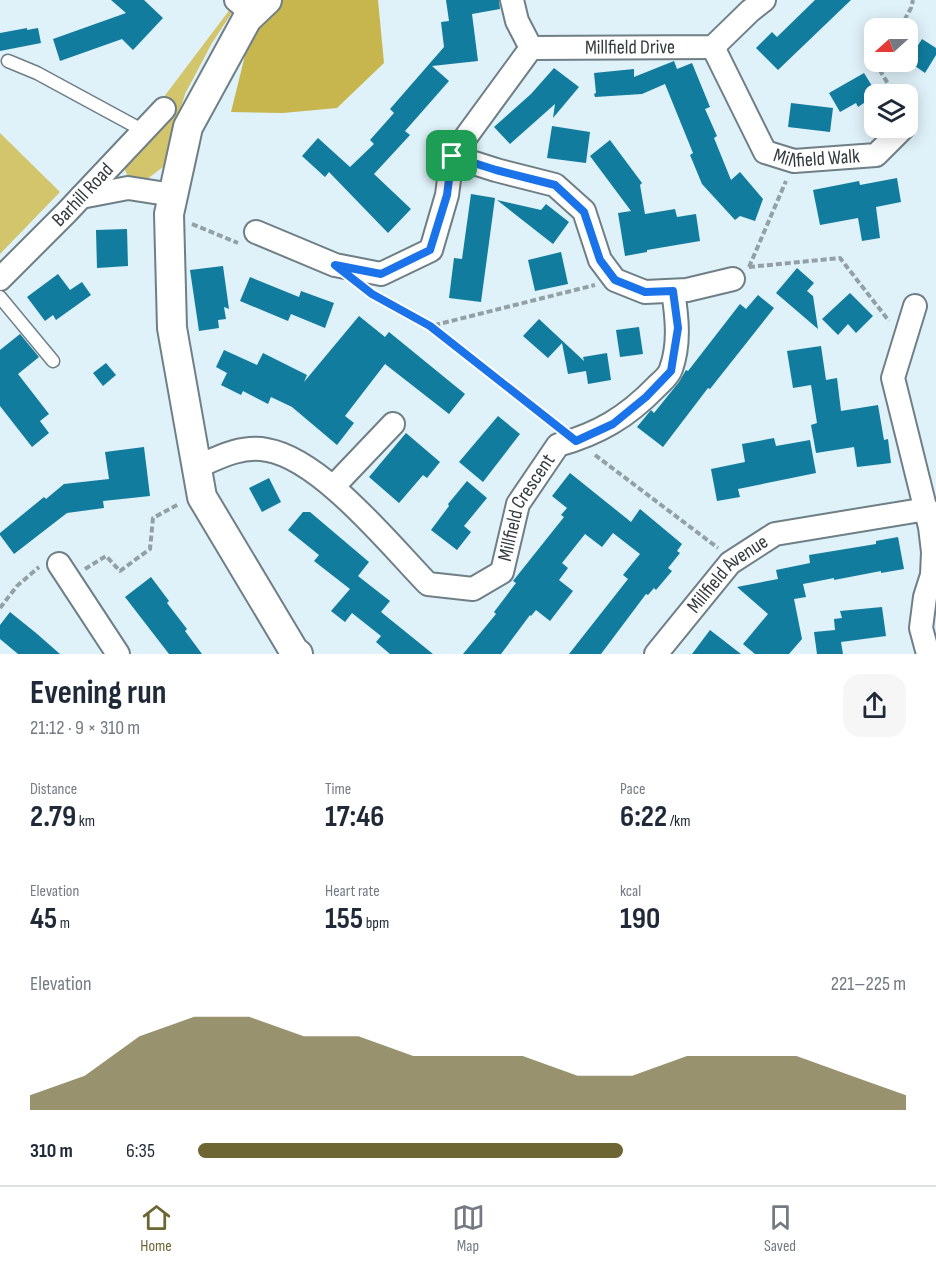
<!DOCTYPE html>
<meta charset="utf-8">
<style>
:root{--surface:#fff;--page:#f6f6f7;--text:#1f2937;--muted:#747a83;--line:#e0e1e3;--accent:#6d6532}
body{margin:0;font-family:"Sofia Sans Condensed",sans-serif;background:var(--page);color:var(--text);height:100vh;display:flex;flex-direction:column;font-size:22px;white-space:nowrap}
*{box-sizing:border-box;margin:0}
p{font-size:20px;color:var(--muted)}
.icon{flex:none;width:33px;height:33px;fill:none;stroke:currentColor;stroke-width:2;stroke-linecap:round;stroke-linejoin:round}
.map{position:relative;height:654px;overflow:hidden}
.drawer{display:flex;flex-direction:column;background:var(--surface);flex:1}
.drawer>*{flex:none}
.needle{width:39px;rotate:249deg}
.controls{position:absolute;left:864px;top:18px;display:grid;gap:12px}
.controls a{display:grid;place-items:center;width:54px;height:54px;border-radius:12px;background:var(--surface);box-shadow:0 3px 15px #0003;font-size:30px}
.pin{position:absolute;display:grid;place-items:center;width:51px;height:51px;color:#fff;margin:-26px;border-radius:12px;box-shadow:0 3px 9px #0006}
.round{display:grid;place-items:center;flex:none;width:63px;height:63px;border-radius:18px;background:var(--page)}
.head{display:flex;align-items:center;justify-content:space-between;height:102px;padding:0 30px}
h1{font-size:33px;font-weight:700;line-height:45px}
.metrics{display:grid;grid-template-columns:repeat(3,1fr);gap:9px;height:102px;padding:6px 30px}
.metrics div{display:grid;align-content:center}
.metrics b{font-size:30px;font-weight:700}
.metrics small{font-size:16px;font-weight:400}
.metrics p{font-size:16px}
.chart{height:168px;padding:12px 30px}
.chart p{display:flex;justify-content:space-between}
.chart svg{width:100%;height:108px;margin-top:6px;fill:var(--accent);opacity:.7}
ul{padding:0 30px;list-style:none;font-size:20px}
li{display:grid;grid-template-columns:96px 72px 1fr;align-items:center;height:45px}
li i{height:15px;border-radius:8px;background:var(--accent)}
.tab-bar{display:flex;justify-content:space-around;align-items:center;height:84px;border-top:2px solid var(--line);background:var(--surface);font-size:16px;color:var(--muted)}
.tab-bar a{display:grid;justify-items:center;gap:3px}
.tab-bar .current{color:var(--accent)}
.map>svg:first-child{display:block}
.green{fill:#d3c56b}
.forest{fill:#c7b64e}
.building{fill:#117c9d}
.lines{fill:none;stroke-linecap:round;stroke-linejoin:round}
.service-casing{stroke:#6f7f86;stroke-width:15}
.minor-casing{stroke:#6f7f86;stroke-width:26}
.tertiary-casing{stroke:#6f7f86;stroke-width:32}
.path{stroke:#93a0a6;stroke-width:4;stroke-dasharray:6 3;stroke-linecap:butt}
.service{stroke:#fff;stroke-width:12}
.minor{stroke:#fff;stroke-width:22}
.tertiary{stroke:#fff;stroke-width:28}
.route-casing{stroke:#fff;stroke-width:12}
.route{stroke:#1a73e8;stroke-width:8}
.labels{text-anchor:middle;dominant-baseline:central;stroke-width:6;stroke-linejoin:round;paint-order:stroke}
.street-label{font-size:20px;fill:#333a3d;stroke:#fff}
</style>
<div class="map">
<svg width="936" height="654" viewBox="0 0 936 654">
<rect width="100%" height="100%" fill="#dff1f9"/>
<!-- green -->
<g class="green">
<path d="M234 4 237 5 212 43 185 94 163 167 146 180 129 179 125 170 127 165 172 113 160 102Z"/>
<path d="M0 133 60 192 0 254Z"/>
</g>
<!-- forest -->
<path class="forest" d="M282 0H378L384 63 337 108 283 113 231 112 251 31Z"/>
<!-- building -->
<g class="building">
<path d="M111 0H144L163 18 133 50 122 39 60 61 53 39 126 13Z"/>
<path d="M446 0H499L500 9 472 14 478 61 432 66 449 81 405 131 410 135 374 174 411 209 388 233 329 172 325 177 302 156 318 138 350 167 374 144 370 140 394 113 390 109 444 47 441 22 449 21Z"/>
<path d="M815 0H851L778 70 756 48 772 32 777 37Z"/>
<path d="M27 28V30L38 28 41 43 0 51V33Z"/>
<path d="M922 39 936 48V55L925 73 908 61Z"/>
<path d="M674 61 677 69 692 63 710 107 705 109 717 136 714 138 731 180 740 172 763 199 755 221 740 216 735 220 702 184 690 155 693 153 665 84 642 94 595 97 594 94 596 93 594 73 634 69V77Z"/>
<path d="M554 68 579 87 553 118 555 104 510 144 494 127 531 94Z"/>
<path d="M864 73 877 94 858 107 856 103 840 112 829 93Z"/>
<path d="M791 103 833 108 830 132 788 127Z"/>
<path d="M552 126 590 132 586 163 547 158Z"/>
<path d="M610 140 642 183 640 185 645 214 675 209 677 217 696 214 700 241 647 250V252L625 256 618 213 631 211 590 156Z"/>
<path d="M897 178 901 202 876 207 880 238 862 241 858 218 820 225 813 190 859 181 860 185Z"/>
<path d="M471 194 495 198 481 302 449 298 454 258 462 259Z"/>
<path d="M497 200 541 210 546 204 569 222 553 244Z"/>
<path d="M127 229 128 266 97 268 96 230Z"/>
<path d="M561 252 568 284 535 291 528 260Z"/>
<path d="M223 266 229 309 224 307 226 319 218 320 219 328 199 331 190 270Z"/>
<path d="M797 268 814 283 807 291 813 296 818 329 776 293Z"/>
<path d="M58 274 70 290 82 282 91 295 56 320 53 315 45 321 27 297Z"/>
<path d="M250 277 299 297 301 291 334 303 325 328 291 314 288 321 240 301Z"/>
<path d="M850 293 873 316 856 333 848 324 838 335 822 319Z"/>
<path d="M758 295 774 308 710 389 708 388 663 447 637 427 651 410 654 413 679 382 686 370 688 371 740 304 746 309Z"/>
<path d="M359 316 385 337 389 332 465 394 449 414 385 364 345 416 354 423 337 445 292 407 271 397 268 404 243 391 241 395 221 385 227 373 216 367 224 350 257 365 263 353 307 375 304 382Z"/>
<path d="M539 319 584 361 583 357 607 353 611 380 588 384 586 371 568 374 562 343 548 358 523 336Z"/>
<path d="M639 327 643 354 620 357 616 330Z"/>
<path d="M20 334 39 357 18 374 49 414 40 421 49 433 32 447 0 406V350Z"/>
<path d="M821 346 826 380 837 378 841 411 878 405 884 440 888 439 891 463 857 467 854 447 816 453 811 425 817 423 811 385 793 388 787 351Z"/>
<path d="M106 363 116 375 103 386 93 373Z"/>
<path d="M498 416 520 434 483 482 459 462Z"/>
<path d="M406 433 440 462 427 478 423 475 399 503 369 477Z"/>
<path d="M774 438 776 446 810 440 816 473 738 489 740 497 717 501 711 469 745 462 742 444Z"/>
<path d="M144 447 150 496 103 501 104 508 67 513 14 554 0 535V533L44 497 46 499 64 484 109 479 105 452Z"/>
<path d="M570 473 631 522 640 509 682 544 677 551 680 553 668 568 672 571 656 590 654 588 648 595 646 594 601 654H569L628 579 623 575 640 554 613 533 602 547 585 534 562 563 568 568 559 580 573 591 550 621 536 610 531 616 530 615 501 654H463L496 614 494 612 516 583 513 581 564 517 561 515 567 508 552 496Z"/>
<path d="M269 478 281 502 262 512 249 488Z"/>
<path d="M467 481 487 498 464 526 471 532 457 550 431 530 449 506 448 504Z"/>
<path d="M303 512H310L369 562 358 576 390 601 381 612 433 654H390L376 642 381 636 352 613 345 622 331 611 350 589 314 561 319 555 288 530Z"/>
<path d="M898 537 904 569 881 573V571L834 580V578L803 584 806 597 794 599 802 639 789 654H755L743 644 768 614 737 587 778 579 776 570 810 563 809 555 876 544V541Z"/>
<path d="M151 577 169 601 167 603 187 629 185 631 202 654H169L125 597Z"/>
<path d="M882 607 886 636 841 642 843 654H817L814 632 835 630 834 619 842 618 840 611Z"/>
<path d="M10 612 36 633 60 654H18L0 639V625Z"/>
<path d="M710 630 741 654H692Z"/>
</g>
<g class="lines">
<defs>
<g id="service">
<path d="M8 61 37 73 144 131"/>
<path d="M0 297 53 361"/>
</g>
<g id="minor">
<path d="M236 0 253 14"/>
<path d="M512 0 517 21 531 48"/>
<path id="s1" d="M713 47 765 152 794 161 876 155 903 128"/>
<path id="s2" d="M531 48 713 47 750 11 764 0"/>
<path d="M452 156 496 170 555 185 584 211 600 260 615 280 645 292 687 290 733 279"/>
<path d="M81 197 128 188 173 195"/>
<path d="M256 232 335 265 381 274 431 250 447 195 452 156 531 48"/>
<path id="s3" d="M0 279 66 213 164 109"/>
<path d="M915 306 893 378 930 527 933 552 932 575 925 597 921 628 928 654"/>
<path id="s4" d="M197 467C219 457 242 445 267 450 321 459 390 545 428 584L473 589 502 572 518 504 558 445C598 434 627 417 656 387 661 382 669 376 671 369 680 344 677 317 673 291"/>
<path d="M334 486 393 424"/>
<path d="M59 564 118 654"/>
<path id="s5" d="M656 654 730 563 775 534 927 509"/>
</g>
<path id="tertiary" d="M267 0 247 19 188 127 169 214 172 328 202 497 294 651 298 654"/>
</defs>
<!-- service casing -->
<use href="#service" class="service-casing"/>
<!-- minor casing -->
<use href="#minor" class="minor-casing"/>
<!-- tertiary casing -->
<use href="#tertiary" class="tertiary-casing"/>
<!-- path -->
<g class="path">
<path d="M900 28 911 8 913 0"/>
<path d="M881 62 878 67 894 94"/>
<path d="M192 224 238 243"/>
<path d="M749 267 840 258 889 321"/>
<path d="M749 267 786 181"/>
<path d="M376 296 431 326"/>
<path d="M555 425 431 326 595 285"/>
<path d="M595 455 718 548"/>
<path d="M85 569 106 556 120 571 150 549 153 518 179 504"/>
<path d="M0 608 17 586 39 567"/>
</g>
<!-- service -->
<use href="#service" class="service"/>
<!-- minor -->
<use href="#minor" class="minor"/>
<!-- tertiary -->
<use href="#tertiary" class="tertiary"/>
</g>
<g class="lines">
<defs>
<path id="route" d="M452 156 496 170 555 185 584 212 600 260 615 280 645 292 673 291 678 328 671 371 646 397 613 424 576 441 430 326 372 294 335 265 381 274 430 250 447 195Z"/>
</defs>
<!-- route casing -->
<use href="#route" class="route-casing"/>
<!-- route -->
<use href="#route" class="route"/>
</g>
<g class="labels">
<!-- street labels -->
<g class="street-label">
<text stroke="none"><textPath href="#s2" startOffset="99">Millfield Drive</textPath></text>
<text stroke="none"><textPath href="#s1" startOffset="170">Millfield Walk</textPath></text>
<text stroke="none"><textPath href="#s3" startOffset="118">Barhill Road</textPath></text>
<text stroke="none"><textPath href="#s4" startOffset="434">Millfield Crescent</textPath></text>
<text stroke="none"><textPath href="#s5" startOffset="108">Millfield Avenue</textPath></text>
</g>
</g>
</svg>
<div class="controls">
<a><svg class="needle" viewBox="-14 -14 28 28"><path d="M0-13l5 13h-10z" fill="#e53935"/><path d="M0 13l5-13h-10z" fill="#747a83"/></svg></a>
<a><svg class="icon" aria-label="layers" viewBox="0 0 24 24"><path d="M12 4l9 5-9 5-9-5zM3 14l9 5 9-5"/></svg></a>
</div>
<div class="pin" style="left:452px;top:156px;background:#1e9e55"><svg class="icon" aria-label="arrive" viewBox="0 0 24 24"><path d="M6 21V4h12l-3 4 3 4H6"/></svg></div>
</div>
<section class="drawer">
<div class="head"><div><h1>Evening run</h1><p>21:12 · 9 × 310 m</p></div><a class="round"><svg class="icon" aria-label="share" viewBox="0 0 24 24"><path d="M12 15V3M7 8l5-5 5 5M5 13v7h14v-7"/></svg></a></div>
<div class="metrics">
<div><p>Distance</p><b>2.79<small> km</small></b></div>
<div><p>Time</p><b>17:46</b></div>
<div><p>Pace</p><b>6:22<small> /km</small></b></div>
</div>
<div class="metrics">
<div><p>Elevation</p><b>45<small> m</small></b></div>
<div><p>Heart rate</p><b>155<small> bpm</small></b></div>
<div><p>kcal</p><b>190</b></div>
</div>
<div class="chart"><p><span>Elevation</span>221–225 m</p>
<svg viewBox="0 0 160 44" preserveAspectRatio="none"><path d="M0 44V38L10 30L20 14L30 6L40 6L50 14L60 14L70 22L80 22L90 22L100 30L110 30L120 22L130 22L140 22L150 30L160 38V44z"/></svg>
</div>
<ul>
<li><b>310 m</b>6:35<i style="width:60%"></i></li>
</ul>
</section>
<nav class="tab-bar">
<a class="current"><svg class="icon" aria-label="home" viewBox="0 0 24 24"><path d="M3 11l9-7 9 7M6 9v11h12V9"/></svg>Home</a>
<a><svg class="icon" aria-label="map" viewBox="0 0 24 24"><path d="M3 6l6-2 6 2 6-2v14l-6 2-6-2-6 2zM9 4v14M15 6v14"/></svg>Map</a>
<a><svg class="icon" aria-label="saved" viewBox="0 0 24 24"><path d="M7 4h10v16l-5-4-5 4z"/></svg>Saved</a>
</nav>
